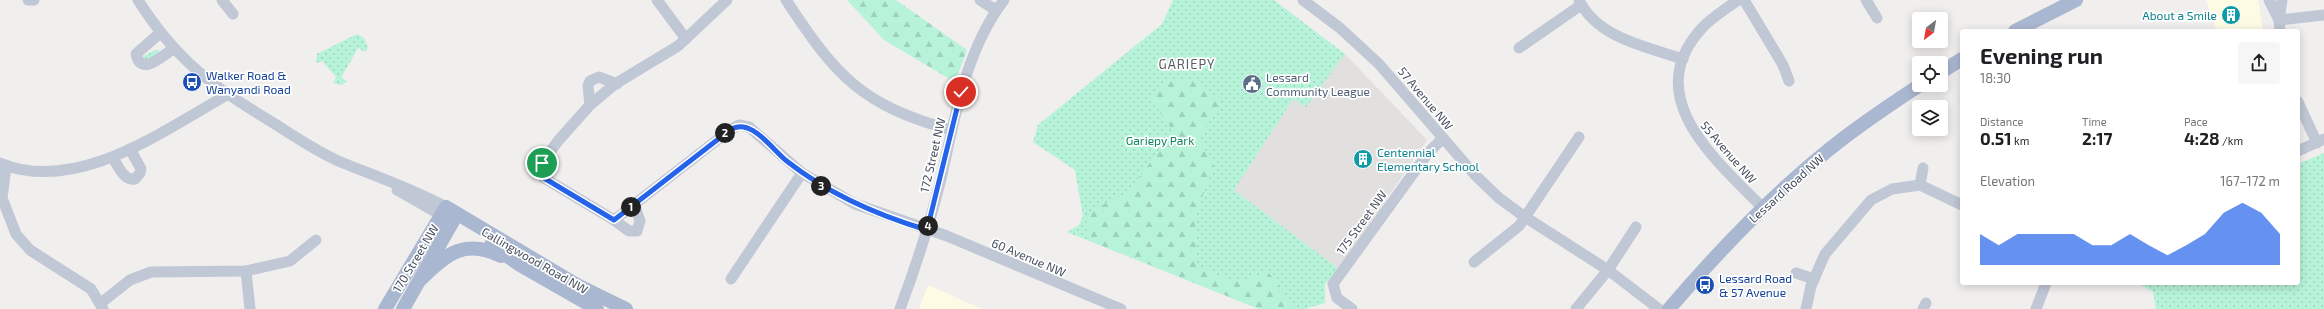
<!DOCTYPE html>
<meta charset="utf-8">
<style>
:root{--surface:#fff;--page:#f6f6f6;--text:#202124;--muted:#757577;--accent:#2563eb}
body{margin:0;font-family:"Exo 2",sans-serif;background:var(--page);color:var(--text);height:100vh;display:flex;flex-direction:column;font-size:15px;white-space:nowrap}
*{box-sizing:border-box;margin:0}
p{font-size:13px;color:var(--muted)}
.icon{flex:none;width:22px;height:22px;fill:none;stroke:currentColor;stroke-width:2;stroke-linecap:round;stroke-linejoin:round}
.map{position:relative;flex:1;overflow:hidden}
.details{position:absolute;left:1960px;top:29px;width:340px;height:256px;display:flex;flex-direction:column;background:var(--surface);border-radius:4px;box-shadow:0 2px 10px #0003}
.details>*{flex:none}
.needle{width:26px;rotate:211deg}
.controls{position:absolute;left:1912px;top:12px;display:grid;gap:8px}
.controls a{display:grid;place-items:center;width:36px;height:36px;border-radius:4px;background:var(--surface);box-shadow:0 2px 10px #0003;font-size:20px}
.pin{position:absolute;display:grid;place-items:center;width:34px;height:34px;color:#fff;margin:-17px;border:2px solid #fff;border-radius:50%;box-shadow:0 1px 4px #0007}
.km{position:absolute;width:20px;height:20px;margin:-10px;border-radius:50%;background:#222;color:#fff;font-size:11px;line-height:20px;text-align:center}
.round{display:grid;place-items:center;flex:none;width:42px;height:42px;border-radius:4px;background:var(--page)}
.overview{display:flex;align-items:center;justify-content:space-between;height:68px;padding:0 20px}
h1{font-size:22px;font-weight:700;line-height:30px}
.metrics{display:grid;grid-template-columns:repeat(3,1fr);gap:6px;height:68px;padding:4px 20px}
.metrics div{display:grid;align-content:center}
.metrics b{font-size:17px;font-weight:700}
.metrics small{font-size:11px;font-weight:400}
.metrics p{font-size:11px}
.chart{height:112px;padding:8px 20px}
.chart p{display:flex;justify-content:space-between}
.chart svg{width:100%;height:72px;margin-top:4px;fill:var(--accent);opacity:.7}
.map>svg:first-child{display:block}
.commercial{fill:#fefbe5}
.education{fill:#e2dfdf}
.grass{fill:url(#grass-dots)}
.forest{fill:url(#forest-firs)}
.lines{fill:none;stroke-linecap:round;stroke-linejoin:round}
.minor{stroke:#c0c7d5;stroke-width:11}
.major{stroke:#aab7d0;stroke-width:14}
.route-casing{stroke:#fff;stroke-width:8}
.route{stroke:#2563eb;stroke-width:5}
.labels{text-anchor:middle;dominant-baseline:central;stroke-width:3.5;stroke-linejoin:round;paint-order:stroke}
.culture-label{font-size:12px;fill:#0d838f;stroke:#fff;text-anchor:end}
.transit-label{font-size:12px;fill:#164399;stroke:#fff;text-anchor:start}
.service-label{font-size:12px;fill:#4e5e75;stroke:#fff;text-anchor:start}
.street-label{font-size:12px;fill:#444d5d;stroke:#fff}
.park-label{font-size:12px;fill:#0d865e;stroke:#fff}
.neighbourhood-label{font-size:13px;letter-spacing:1px;fill:#5a5d64;stroke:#fff}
</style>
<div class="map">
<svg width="2324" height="309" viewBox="0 0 2324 309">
<defs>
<pattern id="grass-dots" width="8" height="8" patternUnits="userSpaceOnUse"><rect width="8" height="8" fill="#b7f3d8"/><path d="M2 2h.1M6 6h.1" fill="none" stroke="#9fd2bc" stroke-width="1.8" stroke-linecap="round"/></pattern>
<pattern id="forest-firs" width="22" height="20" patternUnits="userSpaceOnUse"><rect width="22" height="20" fill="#b7f3d8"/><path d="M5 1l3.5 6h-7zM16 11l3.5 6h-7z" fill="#9fd2bc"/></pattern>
</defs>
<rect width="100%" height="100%" fill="#f1eeee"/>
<!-- commercial -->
<g class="commercial">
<path d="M2206 0H2258L2263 31H2217Z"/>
<path d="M928 285 982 309H919Z"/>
</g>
<!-- education -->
<path class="education" d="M1345 54 1427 140 1339 269 1234 190 1293 99 1306 106Z"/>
<!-- grass -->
<g class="grass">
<path d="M1173 0H1274L1345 54 1306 107 1293 99 1234 190 1339 269 1325 284V303L1305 309H1259L1067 232 1079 225 1083 216 1075 170 1033 142 1038 125 1162 24Z"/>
<path d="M357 34 364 38 368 48 365 52 358 48 341 78 347 81 342 85 333 83 336 77 322 61 316 63 317 54Z"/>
<path d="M155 50H159L158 54 147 61 142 57Z"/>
<path d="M2324 153V309H2156L2153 292 2138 283H2298V164Z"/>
</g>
<!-- forest -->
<g class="forest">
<path d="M847 0H896L967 50 955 82 884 40Z"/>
<path d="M1167 80H1194L1221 100 1199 139 1214 166 1195 216 1197 265C1228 280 1234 287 1267 271L1281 287 1292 309H1259L1088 240 1089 212 1129 191 1173 132 1150 97Z"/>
</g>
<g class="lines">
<!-- minor -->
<g class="minor">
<path d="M28 0H34"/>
<path d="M138 0C178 63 213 86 275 124 297 138 319 153 343 163 378 177 413 189 446 207"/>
<path d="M222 0 233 14"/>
<path d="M657 0 686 39"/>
<path d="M727 0 678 46 615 84 590 105 558 141 544 160 541 171 544 178 614 220 730 130 739 125 749 127 802 173 855 204 947 236 1121 309"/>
<path d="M786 0C836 76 861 105 951 130"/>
<path d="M980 0 996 10"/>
<path d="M1303 0 1340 28 1379 64 1475 175 1499 198 1525 217 1608 270 1659 309"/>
<path d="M1579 0C1597 38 1647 47 1683 59"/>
<path d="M1738 0C1726 9 1712 17 1702 28 1639 97 1716 160 1763 208"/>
<path d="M1744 0 1783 65 1789 81"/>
<path d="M1866 0 1877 18"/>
<path d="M2269 0 2279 20"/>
<path d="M2279 20 2324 15"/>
<path d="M2280 31 2279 20 2282 0"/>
<path d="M160 33 136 54C141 77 162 56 173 49"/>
<path d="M1519 48 1581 5"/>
<path d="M2298 102 2317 143"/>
<path d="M590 105 588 86 590 81 599 77 617 84"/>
<path d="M2298 151 2324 139"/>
<path d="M113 158C118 166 124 181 135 179L140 173 141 169 130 149"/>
<path d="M0 163C77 195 162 131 227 95"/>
<path d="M6 166 2 198 16 234 30 250 91 289 103 309"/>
<path d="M1920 185 1923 168"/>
<path d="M397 190 441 215"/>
<path d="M614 220 629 231H637L640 221 634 204"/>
<path d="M1474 262 1519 226 1579 137"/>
<path d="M246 271 250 309"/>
<path d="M1796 273 1814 279"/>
<path d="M731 279 802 173"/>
<path d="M101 303 130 280 151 272 246 271 290 261 316 240"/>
<path d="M900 309C916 266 930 223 941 179 955 118 965 51 1004 0"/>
<path d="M1352 309 1337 298 1333 284 1428 153 1443 138"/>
<path d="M1576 309 1608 270 1636 227"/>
<path d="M1806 309 1811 286 1825 254 1871 200 1892 189 1920 185 1962 205"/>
<path d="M1923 309 1926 303"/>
<path d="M2036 309 2046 283"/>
</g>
<!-- major -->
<g class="major">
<path d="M2015 31 2076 0"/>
<path d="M1941 72 1962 59"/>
<path d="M491 245 520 265 597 309"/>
<path d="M421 279C446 254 465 238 501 256"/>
<path d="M385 309 446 207 577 285 626 309"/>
<path d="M403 309 457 214"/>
<path d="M1669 309C1722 247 1779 187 1845 137 1869 119 1894 102 1920 85"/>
</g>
</g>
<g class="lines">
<defs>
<path id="route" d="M542 163 540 170 544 178 614 220 730 130C751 116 772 150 788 162 830 195 877 215 927 230L961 92"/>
</defs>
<!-- route casing -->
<use href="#route" class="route-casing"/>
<!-- route -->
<use href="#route" class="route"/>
</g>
<!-- icons -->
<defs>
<symbol id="building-disc" viewBox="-11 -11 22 22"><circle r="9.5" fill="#0f9aa8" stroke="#fff"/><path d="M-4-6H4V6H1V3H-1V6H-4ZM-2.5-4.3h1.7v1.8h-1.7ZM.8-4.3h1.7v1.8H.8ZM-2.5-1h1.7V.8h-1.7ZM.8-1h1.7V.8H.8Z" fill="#fff"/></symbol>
<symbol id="bus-disc" viewBox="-11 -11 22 22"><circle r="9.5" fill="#1a4fb4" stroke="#fff"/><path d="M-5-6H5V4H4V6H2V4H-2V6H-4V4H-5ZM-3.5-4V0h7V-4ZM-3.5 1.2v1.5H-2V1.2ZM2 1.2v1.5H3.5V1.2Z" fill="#fff"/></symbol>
<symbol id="civic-disc" viewBox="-11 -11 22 22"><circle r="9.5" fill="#5c6f8a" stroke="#fff"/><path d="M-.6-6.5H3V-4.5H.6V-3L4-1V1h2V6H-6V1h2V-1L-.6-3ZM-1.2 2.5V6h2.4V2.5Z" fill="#fff"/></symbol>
</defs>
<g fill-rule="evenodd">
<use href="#building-disc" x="2220" y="4" width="22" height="22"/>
<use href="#bus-disc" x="181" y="71" width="22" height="22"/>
<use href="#civic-disc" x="1241" y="73" width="22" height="22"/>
<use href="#building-disc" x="1352" y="148" width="22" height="22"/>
<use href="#bus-disc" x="1694" y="274" width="22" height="22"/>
</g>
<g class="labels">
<!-- culture labels -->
<g class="culture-label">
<text x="2217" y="15">About a Smile</text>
<text x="1377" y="152" text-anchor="start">Centennial<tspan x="1377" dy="14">Elementary School</tspan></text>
</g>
<!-- transit labels -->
<g class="transit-label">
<text x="206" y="75">Walker Road &amp;<tspan x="206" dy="14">Wanyandi Road</tspan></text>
<text x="1719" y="278">Lessard Road<tspan x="1719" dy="14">&amp; 57 Avenue</tspan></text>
</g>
<!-- service labels -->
<g class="service-label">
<text x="1266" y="77">Lessard<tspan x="1266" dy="14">Community League</tspan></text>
</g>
<!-- street labels -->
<g class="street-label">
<text transform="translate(1426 98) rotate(50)">57 Avenue NW</text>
<text transform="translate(1729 152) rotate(49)">55 Avenue NW</text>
<text transform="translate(932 155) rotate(-77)">172 Street NW</text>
<text transform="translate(1786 188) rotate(-42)">Lessard Road NW</text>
<text transform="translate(1361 222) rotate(-54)">175 Street NW</text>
<text transform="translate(1029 257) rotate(23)">60 Avenue NW</text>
<text transform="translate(415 258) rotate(-59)">170 Street NW</text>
<text transform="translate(535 260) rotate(30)">Callingwood Road NW</text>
</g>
<!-- park labels -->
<g class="park-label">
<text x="1160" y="140">Gariepy Park</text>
</g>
<!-- neighbourhood labels -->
<g class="neighbourhood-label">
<text x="1187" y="64">GARIEPY</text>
</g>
</g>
</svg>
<div class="controls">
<a><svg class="needle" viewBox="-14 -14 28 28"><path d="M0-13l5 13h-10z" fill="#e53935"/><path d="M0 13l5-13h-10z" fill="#757577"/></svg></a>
<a><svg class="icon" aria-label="locate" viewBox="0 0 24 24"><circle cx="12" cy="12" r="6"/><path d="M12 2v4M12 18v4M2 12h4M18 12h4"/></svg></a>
<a><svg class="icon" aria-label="layers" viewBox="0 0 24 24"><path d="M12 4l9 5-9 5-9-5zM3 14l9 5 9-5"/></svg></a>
</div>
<div class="pin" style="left:542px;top:163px;background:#1e9e55"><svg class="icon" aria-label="arrive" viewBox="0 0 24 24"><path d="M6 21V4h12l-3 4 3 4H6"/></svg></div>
<div class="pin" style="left:961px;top:92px;background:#d93025"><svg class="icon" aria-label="check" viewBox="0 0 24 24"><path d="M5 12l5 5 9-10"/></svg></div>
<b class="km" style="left:631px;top:207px">1</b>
<b class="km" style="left:725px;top:133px">2</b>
<b class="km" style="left:821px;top:186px">3</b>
<b class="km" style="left:928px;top:226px">4</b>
<section class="details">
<div class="overview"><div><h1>Evening run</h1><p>18:30</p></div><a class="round"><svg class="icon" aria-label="share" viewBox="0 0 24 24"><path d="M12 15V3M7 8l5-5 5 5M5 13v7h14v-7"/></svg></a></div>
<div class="metrics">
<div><p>Distance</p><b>0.51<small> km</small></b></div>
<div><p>Time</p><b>2:17</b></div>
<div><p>Pace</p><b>4:28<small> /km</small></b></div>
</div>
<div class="chart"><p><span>Elevation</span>167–172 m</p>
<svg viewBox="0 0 160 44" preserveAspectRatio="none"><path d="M0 44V25L10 32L20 25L30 25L40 25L50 25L60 32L70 32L80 25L90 32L100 38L110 32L120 25L130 12L140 6L150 12L160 25V44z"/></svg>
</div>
</section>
</div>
